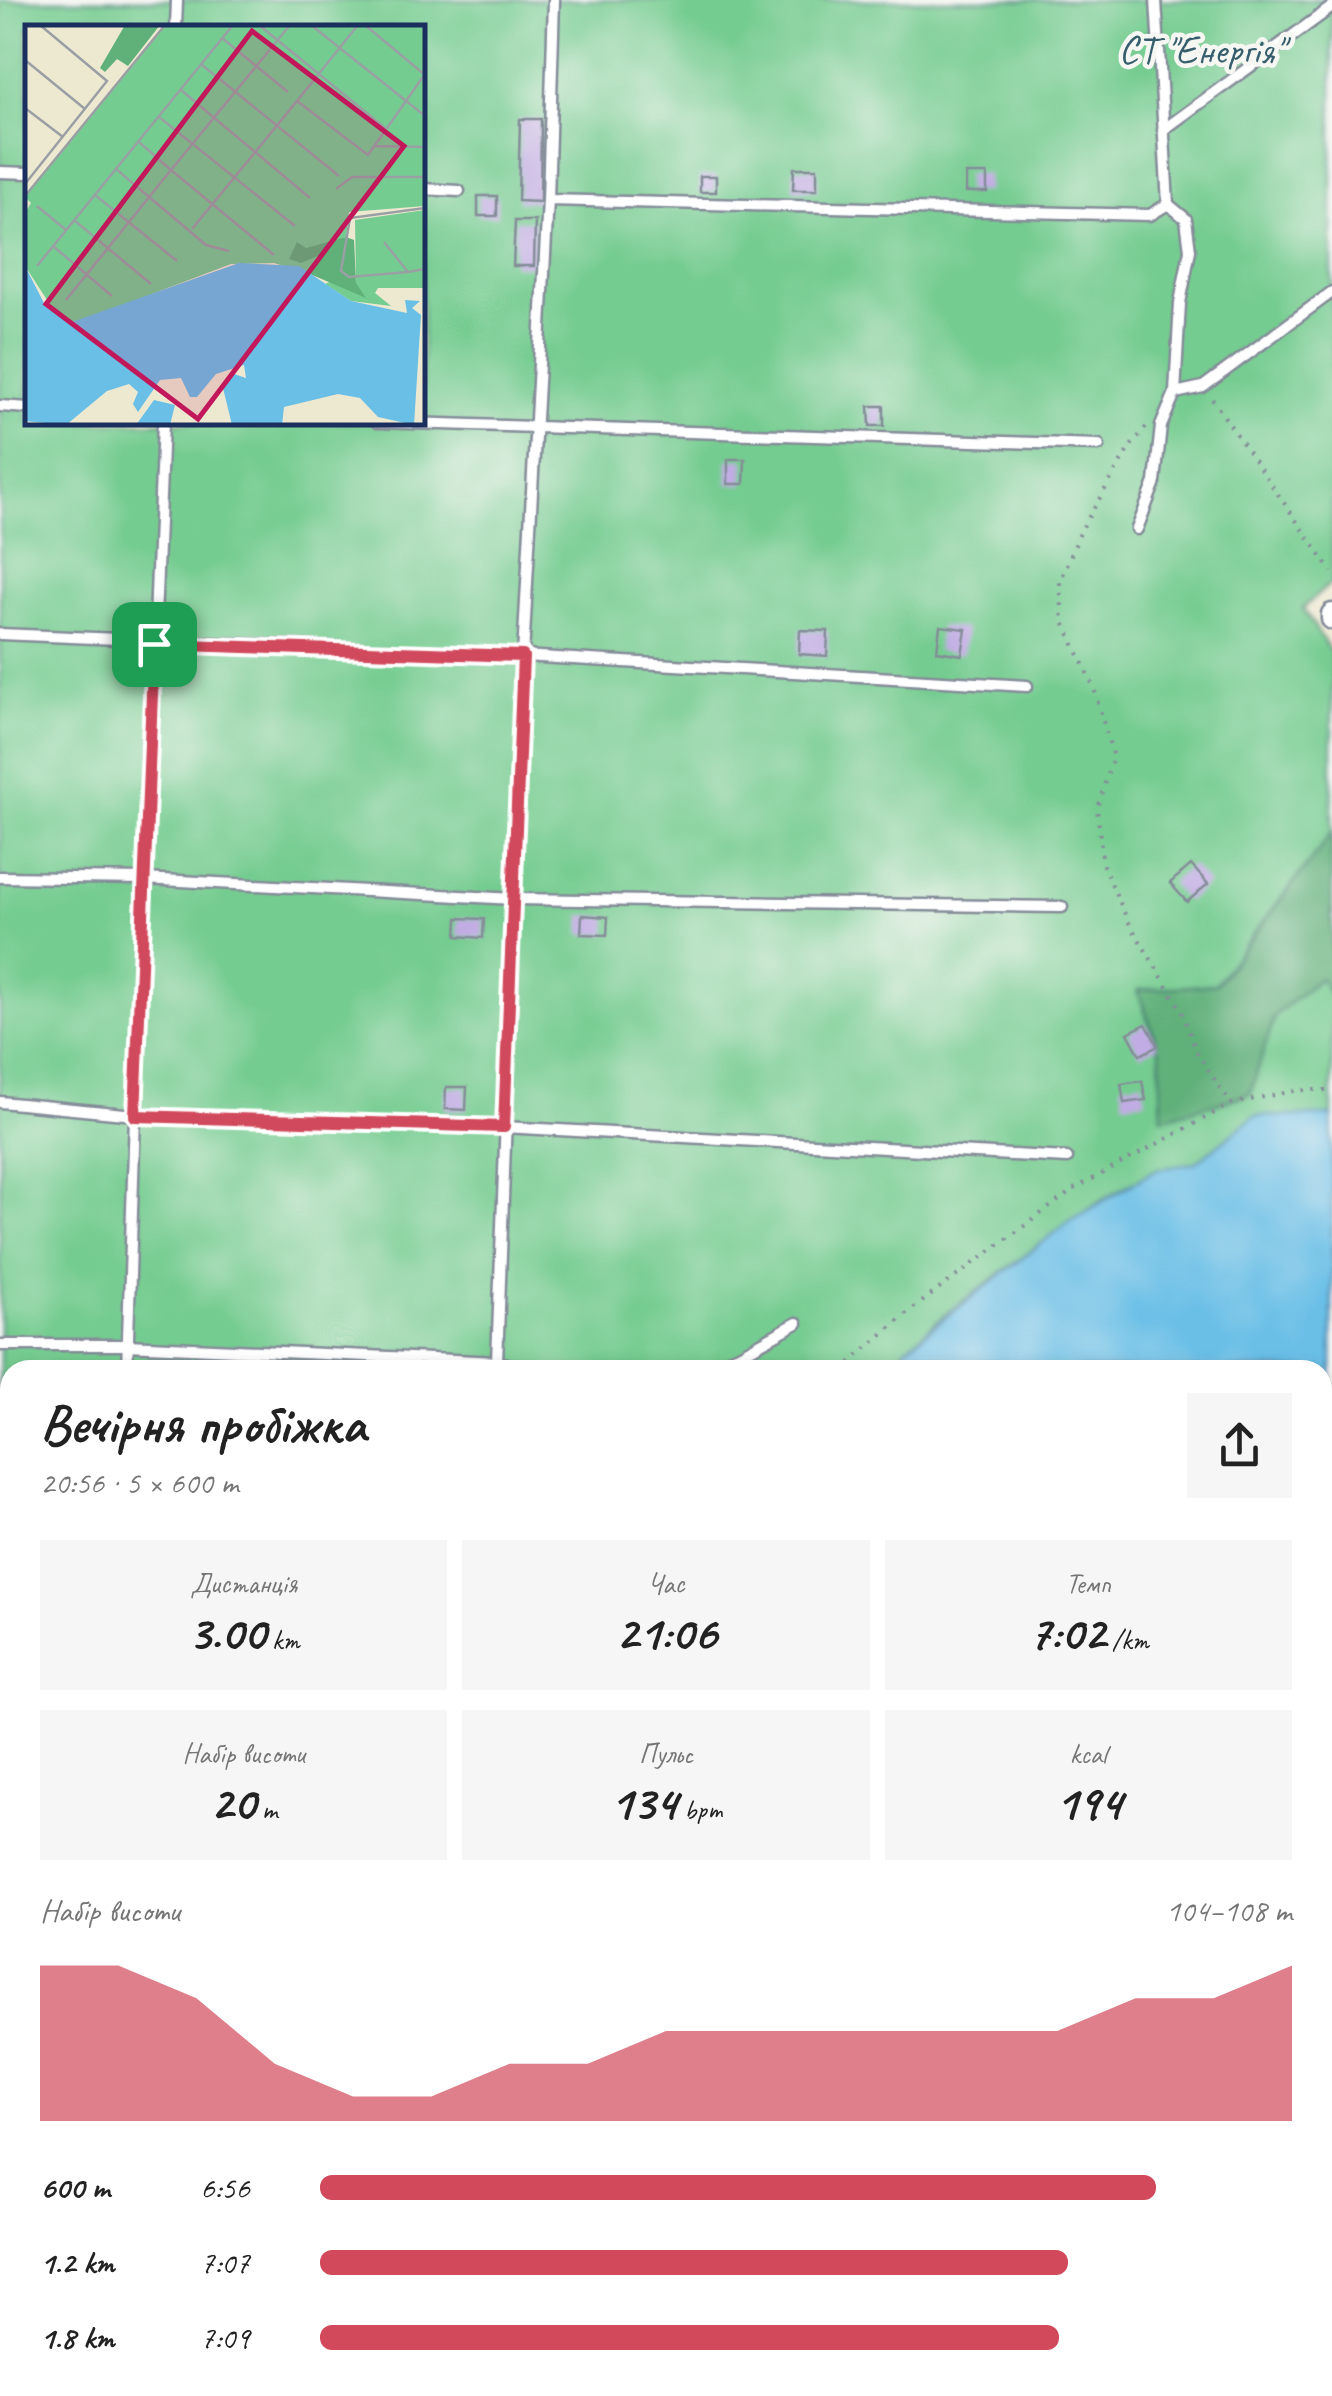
<!DOCTYPE html>
<html lang="uk">
<meta charset="utf-8">
<style>
:root{--surface:#fff;--page:#f6f6f6;--text:#222;--muted:#767676;--accent:#d1495b}
body{margin:0;font-family:Caveat,sans-serif;background:var(--page);color:var(--text);height:100vh;display:flex;flex-direction:column;font-size:38px;white-space:nowrap}
*{box-sizing:border-box;margin:0}
p{font-size:32px;color:var(--muted)}
.icon{flex:none;width:55px;height:55px;fill:none;stroke:currentColor;stroke-width:2;stroke-linecap:round;stroke-linejoin:round}
.map{position:relative;flex:1;overflow:hidden}
.panel{position:absolute;left:0px;top:1360px;width:1332px;height:1038px;display:flex;flex-direction:column;background:var(--surface);border-radius:30px 30px 0 0;box-shadow:0 5px 15px #0003}
.panel>*{flex:none}
.pin{position:absolute;display:grid;place-items:center;width:85px;height:85px;color:#fff;margin:-42px;border-radius:20px;box-shadow:0 5px 15px #0006}
.round{display:grid;place-items:center;flex:none;width:105px;height:105px;border-radius:0px;background:var(--page)}
.overview{display:flex;align-items:center;justify-content:space-between;height:170px;padding:0 40px}
h1{font-size:55px;font-weight:800;line-height:75px}
.metrics{display:grid;grid-template-columns:repeat(3,1fr);gap:15px;height:170px;padding:10px 40px}
.metrics div{display:grid;align-content:center;border-radius:0px;background:var(--page);text-align:center}
.metrics b{font-size:50px;font-weight:800}
.metrics small{font-size:28px;font-weight:400}
.metrics p{font-size:28px}
.chart{height:280px;padding:20px 40px}
.chart p{display:flex;justify-content:space-between}
.chart svg{width:100%;height:180px;margin-top:10px;fill:var(--accent);opacity:.7}
ul{padding:0 40px;list-style:none;font-size:32px}
li{display:grid;grid-template-columns:160px 120px 1fr;align-items:center;height:75px}
li i{height:25px;border-radius:12px;background:var(--accent)}
.map>svg:first-child{display:block}
.green{fill:#75cc90;stroke:#487e77;stroke-width:2.5;fill-rule:evenodd}
.forest{fill:#60b07a;stroke:#3e706c;stroke-width:2.5}
.water{fill:#6abfe7;stroke:#4277a2;stroke-width:2.5}
.building{fill:#c1ace3}
.lines{fill:none;stroke-linecap:round;stroke-linejoin:round}
.service-casing{stroke:#848c98;stroke-width:15}
.minor-casing{stroke:#848c98;stroke-width:25}
.path{stroke:#848c98;stroke-width:4;stroke-dasharray:2.5 8;stroke-linecap:butt}
.service{stroke:#fff;stroke-width:10}
.minor{stroke:#fff;stroke-width:20}
.route-casing{stroke:#fff;stroke-width:20}
.route{stroke:#d1495b;stroke-width:12}
.labels{text-anchor:middle;dominant-baseline:central;stroke-width:9;stroke-linejoin:round;paint-order:stroke}
.park-label{font-size:40px;fill:#365e6d;stroke:#f6f6f2}
.inset-road{fill:none;stroke:#999fa3;stroke-width:2.5}
.view{fill:#c2185b;fill-opacity:0.15;stroke:#c2185b;stroke-width:5}
.inset-edge{fill:none;stroke:#1b2f5e;stroke-width:5}
</style>
<div class="map">
<svg width="1332" height="2396" viewBox="0 0 1332 2396">
<rect width="100%" height="100%" fill="#f6f6f2"/>
<filter id="ink" filterUnits="userSpaceOnUse"><feTurbulence type="fractalNoise" baseFrequency=".01" numOctaves="2"/><feDisplacementMap in="SourceGraphic" scale="20" xChannelSelector="R" yChannelSelector="G"/><feConvolveMatrix kernelMatrix="1 2 1 2 8 2 1 2 1" color-interpolation-filters="sRGB"/></filter>
<filter id="wash" filterUnits="userSpaceOnUse"><feTurbulence type="fractalNoise" baseFrequency=".0048" numOctaves="4" result="noise"/><feDisplacementMap in="SourceGraphic" scale="40" xChannelSelector="R" yChannelSelector="G"/><feGaussianBlur stdDeviation="2.25" result="paint"/><feColorMatrix in="noise" values="0 0 0 0 0 0 0 0 0 0 0 0 0 0 0 0 0 1.4 0 .05"/><feComposite in="paint" operator="in"/></filter>
<g filter="url(#wash)">
<rect width="100%" height="100%" fill="#ede9d1"/>
<!-- green -->
<path class="green" d="M0 0H1332V582L1303 608 1332 655V833L1215 984 1138 991 1160 1053 1162 1117 1250 1094 1274 1015 1320 977 1332 998V1116L1255 1117 1195 1163 1157 1169 1098 1202 952 1309 905 1349 897 1370H10V2388H222L211 2396 0 2395ZM28 28H422V422H28Z"/>
<!-- forest -->
<path class="forest" d="M1332 833V998L1320 978 1275 1015 1250 1094 1162 1118 1160 1053 1138 990 1216 984Z"/>
<!-- water -->
<g class="water">
<path d="M1255 1116H1332V1937L1323 1951 1322 1370H897L905 1349 1070 1221 1157 1169 1195 1163Z"/>
<path d="M222 2388H961L962 2396H211Z"/>
</g>
<g id="blocks">
<!-- building -->
<g class="building">
<path d="M520 119H541L540 202 518 201Z"/>
<path d="M794 168H817V190H793Z"/>
<rect x="966" y="174" width="21" height="18"/>
<rect x="700" y="176" width="16" height="16"/>
<rect x="478" y="196" width="19" height="20"/>
<path d="M515 221H535L534 266H513Z"/>
<path d="M869 406H884V426H870Z"/>
<path d="M728 459H745L744 484H728Z"/>
<path d="M940 626 966 629 962 655 937 651Z"/>
<path d="M800 630 828 631 827 656 799 654Z"/>
<path d="M1191 865 1208 884 1187 902 1170 883Z"/>
<path d="M582 915 608 917 607 935 581 934Z"/>
<path d="M458 918 484 919 483 938 457 936Z"/>
<path d="M1146 1024 1158 1046 1140 1055 1128 1033Z"/>
<path d="M1142 1081 1146 1100 1124 1103 1121 1084Z"/>
<path d="M446 1087H467L466 1110 445 1109Z"/>
</g>
</g>
</g>
<g filter="url(#ink)">
<use href="#blocks" fill-opacity="0" stroke="#848c98" stroke-width="2.5"/>
<g class="lines">
<defs>
<g id="service">
<path d="M176 28 177 0"/>
<path d="M1163 130 1332 7"/>
<path d="M0 172 28 173"/>
<path d="M422 189 459 191"/>
<path d="M548 200 554 0"/>
<path d="M1168 204 1186 219 1190 250 1180 303 1175 393"/>
<path d="M0 406 28 408"/>
<path d="M163 422 135 1115 504 1127 1067 1158"/>
<path d="M377 422 1099 445"/>
<path d="M1137 529 1155 482 1161 426 1175 393 1203 387 1332 292"/>
<path d="M0 634 523 656 1027 686"/>
<path d="M0 877 144 879 514 899 1062 907"/>
<path d="M0 1102 135 1115 127 1370"/>
<path d="M0 1345H127L497 1362 538 1370"/>
<path d="M497 1362 523 656 548 200 1150 215 1168 204 1156 0"/>
<path d="M700 1370 739 1355 797 1323"/>
<path d="M0 1581H10"/>
<path d="M0 1814H10"/>
<path d="M0 2047 10 2048"/>
</g>
<path id="minor" d="M1332 614V619"/>
</defs>
<!-- service casing -->
<use href="#service" class="service-casing"/>
<!-- minor casing -->
<use href="#minor" class="minor-casing"/>
<!-- path -->
<g class="path">
<path d="M1212 399 1332 572"/>
<path d="M1146 427 1130 447 1081 530 1060 582 1063 620 1094 688 1113 757 1097 808 1103 865 1128 921 1181 1009 1196 1051 1231 1104"/>
<path d="M842 1370 903 1316 1074 1189 1231 1104 1298 1090H1332"/>
<path d="M0 2349 10 2355"/>
<path d="M109 2388H122"/>
</g>
<!-- service -->
<use href="#service" class="service"/>
<!-- minor -->
<use href="#minor" class="minor"/>
</g>
</g>
<g class="lines" filter="url(#ink)">
<defs>
<path id="route" d="M154 644 523 656 504 1127 135 1116Z"/>
</defs>
<!-- route casing -->
<use href="#route" class="route-casing"/>
<!-- route -->
<use href="#route" class="route"/>
</g>
<g class="labels">
<!-- park labels -->
<g class="park-label">
<text x="1201" y="50">СТ "Енергія"</text>
</g>
</g>
<!-- overview -->
<g transform="translate(25 25)">
<rect width="400" height="400" fill="#ede9d1"/>
<path d="M141 0H400V181L324 187 321 212 264 233 294 231 285 249 249 238 206 239 53 297 35 295 0 241V188L6 178 0 172ZM400 185V263H353L350 268 366 281 326 276 300 259 307 256 321 264 331 258 330 195Z" fill="#75cc90"/>
<path d="M100 0H135L103 41 92 34 80 47 75 43ZM321 212 329 215 331 258 341 273 285 249 293 231 276 238 264 234 272 217 281 223Z" fill="#60b07a"/>
<path d="M214 238 274 241 326 276 382 288 380 275 395 276 387 283 396 290 389 400 353 392 335 373 313 369 259 382 257 400H207L198 363 209 349 221 353 219 340 191 349 172 372H165L156 353 135 355 113 387 108 379 113 367 104 359 82 366 41 400 0 396V241L19 278 44 298ZM129 375 150 380 145 400H111Z" fill="#6abfe7"/>
<path class="inset-road" d="M234 0 360 103M286 0 400 91M340 0 400 50M197 13 263 67M0 35 60 84M176 39 314 151M156 65 285 173M272 76 333 0M0 83 38 112M134 92 270 201M349 121 400 122M91 144 181 220 204 226M0 159 82 56 15 0M311 164 327 152H400M70 170 152 236M0 171 140 0M12 181 41 205M49 195 126 259M167 204 272 76 343 130 400 49M359 217 383 247 400 244M28 221 87 271M249 230 146 145 265 0M12 241 208 0M383 247 324 252 316 246 325 193 400 183M41 275 146 145 114 117"/>
<path class="view" d="M227 6 379 121 173 394 21 279Z"/>
<rect width="400" height="400" class="inset-edge"/>
</g>
</svg>
<div class="pin" style="left:154px;top:644px;background:#1e9e55"><svg class="icon" aria-label="arrive" viewBox="0 0 24 24"><path d="M6 21V4h12l-3 4 3 4H6"/></svg></div>
<section class="panel">
<div class="overview"><div><h1>Вечірня пробіжка</h1><p>20:56 · 5 × 600 m</p></div><a class="round"><svg class="icon" aria-label="share" viewBox="0 0 24 24"><path d="M12 15V3M7 8l5-5 5 5M5 13v7h14v-7"/></svg></a></div>
<div class="metrics">
<div><p>Дистанція</p><b>3.00<small> km</small></b></div>
<div><p>Час</p><b>21:06</b></div>
<div><p>Темп</p><b>7:02<small> /km</small></b></div>
</div>
<div class="metrics">
<div><p>Набір висоти</p><b>20<small> m</small></b></div>
<div><p>Пульс</p><b>134<small> bpm</small></b></div>
<div><p>kcal</p><b>194</b></div>
</div>
<div class="chart"><p><span>Набір висоти</span>104–108 m</p>
<svg viewBox="0 0 160 44" preserveAspectRatio="none"><path d="M0 44V6L10 6L20 14L30 30L40 38L50 38L60 30L70 30L80 22L90 22L100 22L110 22L120 22L130 22L140 14L150 14L160 6V44z"/></svg>
</div>
<ul>
<li><b>600 m</b>6:56<i style="width:86%"></i></li>
<li><b>1.2 km</b>7:07<i style="width:77%"></i></li>
<li><b>1.8 km</b>7:09<i style="width:76%"></i></li>
</ul>
</section>
</div>
